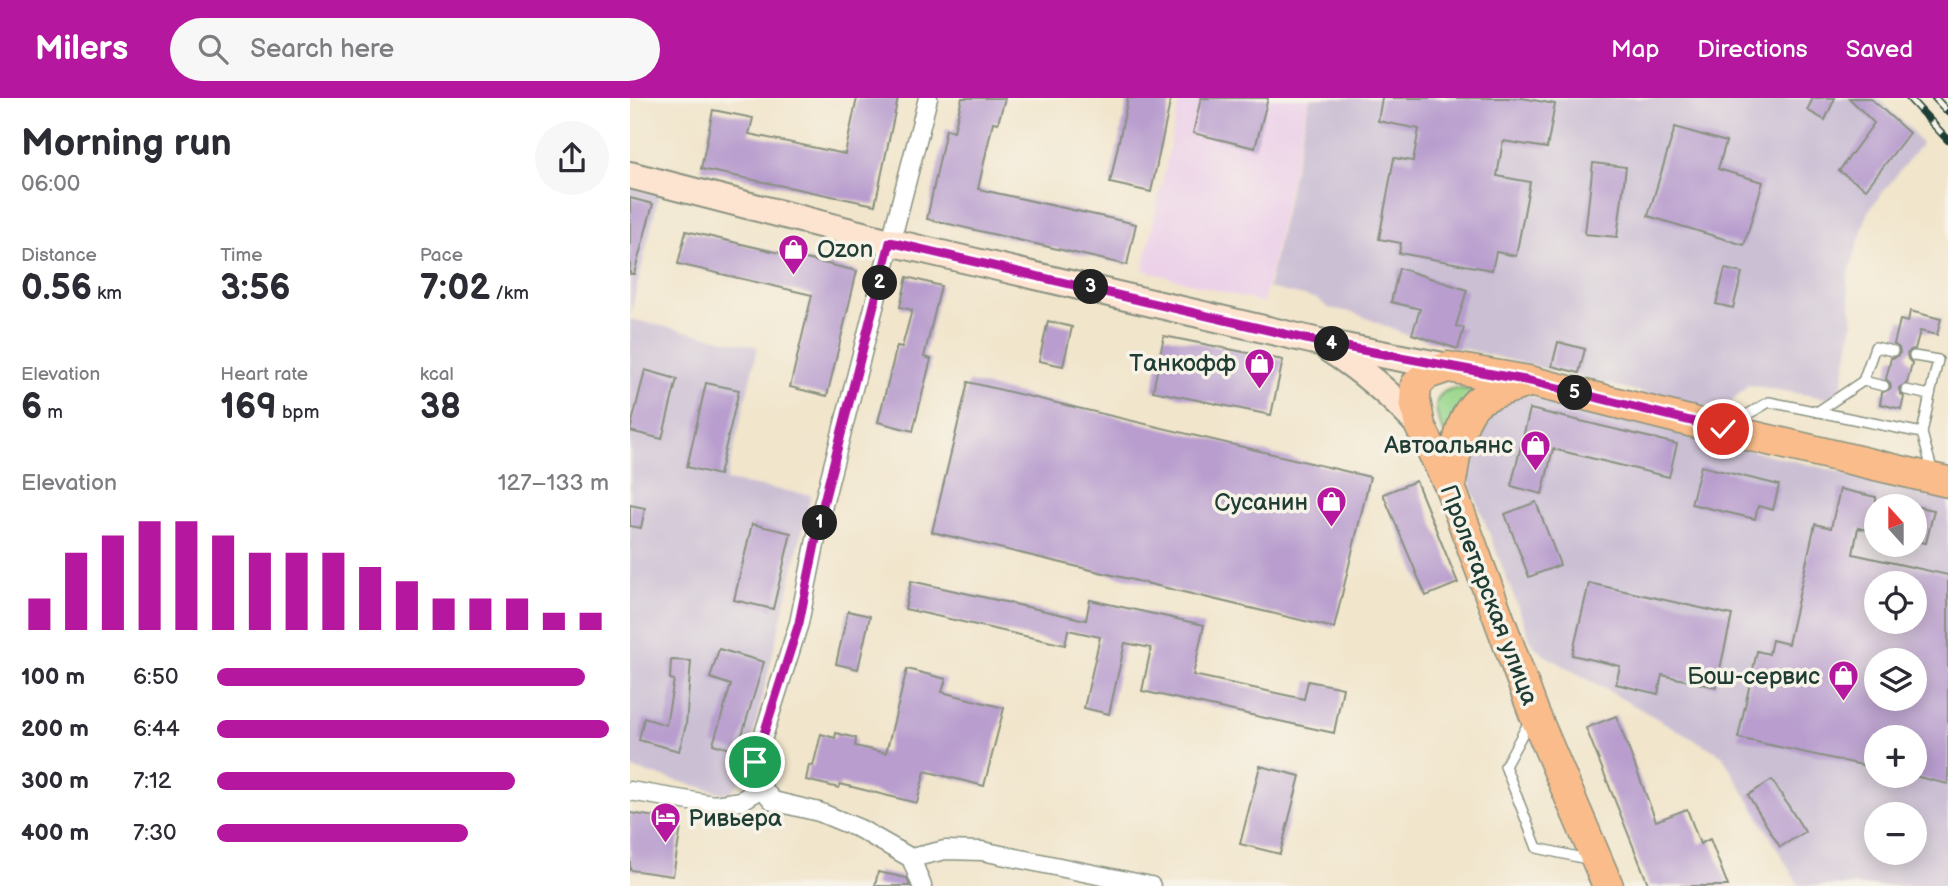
<!DOCTYPE html>
<meta charset="utf-8">
<style>
:root{--surface:#fff;--page:#f7f7f7;--text:#2b2b33;--muted:#7c7c81;--accent:#b5179e}
body{margin:0;font-family:"Balsamiq Sans",sans-serif;background:var(--page);color:var(--text);height:100vh;display:flex;flex-direction:column;font-size:26px;white-space:nowrap}
*{box-sizing:border-box;margin:0}
p{font-size:23px;color:var(--muted)}
.icon{flex:none;width:38px;height:38px;fill:none;stroke:currentColor;stroke-width:2;stroke-linecap:round;stroke-linejoin:round}
.map{position:relative;flex:1;overflow:hidden}
.drawer{display:flex;flex-direction:column;background:var(--surface);width:630px}
.drawer>*{flex:none}
.needle{width:46px;rotate:339deg}
.tools{position:absolute;left:1234px;top:396px;display:grid;gap:14px}
.tools a{display:grid;place-items:center;width:63px;height:63px;border-radius:50%;background:var(--surface);box-shadow:0 4px 18px #0003;font-size:35px}
.pin{position:absolute;display:grid;place-items:center;width:60px;height:60px;color:#fff;margin:-30px;border:4px solid #fff;border-radius:50%;box-shadow:0 2px 7px #0007}
.km{position:absolute;width:35px;height:35px;margin:-18px;border-radius:50%;background:#222;color:#fff;font-size:19px;line-height:35px;text-align:center}
.round{display:grid;place-items:center;flex:none;width:74px;height:74px;border-radius:37px;background:var(--page)}
.headline{display:flex;align-items:center;justify-content:space-between;height:119px;padding:0 21px}
h1{font-size:38px;font-weight:800;line-height:52px}
.metrics{display:grid;grid-template-columns:repeat(3,1fr);gap:10px;height:119px;padding:7px 21px}
.metrics div{display:grid;align-content:center}
.metrics b{font-size:35px;font-weight:800}
.metrics small{font-size:19px;font-weight:400}
.metrics p{font-size:19px}
.chart{height:196px;padding:14px 21px}
.chart p{display:flex;justify-content:space-between}
.chart svg{width:100%;height:126px;margin-top:7px;stroke:var(--accent);stroke-width:6}
ul{padding:0 21px;list-style:none;font-size:23px}
li{display:grid;grid-template-columns:112px 84px 1fr;align-items:center;height:52px}
li i{height:18px;border-radius:9px;background:var(--accent)}
header{display:flex;align-items:center;gap:42px;box-sizing:border-box;height:98px;padding:0 35px;background:var(--accent);color:#fff}
header strong{font-size:33px}
nav{display:flex;gap:38px;margin-inline-start:auto;font-size:24px}
.search{width:490px;height:63px;background:var(--page);display:flex;align-items:center;gap:18px;box-sizing:border-box;padding:0 24px;border-radius:38px;color:var(--muted);font-size:26px}
main{display:flex;flex:1;min-height:0}
.map>svg:first-child{display:block}
.built{fill:#ecd1e9}
.industrial{fill:#cbbfd4;fill-rule:evenodd}
.green{fill:#99d68b;stroke:#5c8a60;stroke-width:2}
.building{fill:#b89dce;fill-rule:evenodd}
.lines{fill:none;stroke-linecap:round;stroke-linejoin:round}
.service-casing{stroke:#889180;stroke-width:12}
.minor-casing{stroke:#889180;stroke-width:21}
.secondary-casing{stroke:#889180;stroke-width:30}
.primary-casing{stroke:#889180;stroke-width:33}
.service{stroke:#fff;stroke-width:9}
.minor{stroke:#fff;stroke-width:18}
.secondary{stroke:#fde4d0;stroke-width:26}
.primary{stroke:#f9bc8a;stroke-width:30}
.rail-casing{stroke:#1f3d34;stroke-width:8}
.rail{stroke:#f7f3e8;stroke-width:5;stroke-dasharray:16;stroke-linecap:butt}
.route-casing{stroke:#fff;stroke-width:14}
.route{stroke:#b5179e;stroke-width:9}
.labels{text-anchor:middle;dominant-baseline:central;stroke-width:7;stroke-linejoin:round;paint-order:stroke}
.poi-label{font-size:24px;fill:#1f3d34;stroke:#f7f3e8;text-anchor:end}
.street-label{font-size:24px;fill:#1f3d34;stroke:#f7f3e8}
</style>
<header>
<strong>Milers</strong>
<div class="search"><svg class="icon" aria-label="search" viewBox="0 0 24 24"><circle cx="10" cy="10" r="6"/><path d="M15 15l6 6"/></svg>Search here</div>
<nav><a>Map</a><a>Directions</a><a>Saved</a></nav>
</header>
<main>
<section class="drawer">
<div class="headline"><div><h1>Morning run</h1><p>06:00</p></div><a class="round"><svg class="icon" aria-label="share" viewBox="0 0 24 24"><path d="M12 15V3M7 8l5-5 5 5M5 13v7h14v-7"/></svg></a></div>
<div class="metrics">
<div><p>Distance</p><b>0.56<small> km</small></b></div>
<div><p>Time</p><b>3:56</b></div>
<div><p>Pace</p><b>7:02<small> /km</small></b></div>
</div>
<div class="metrics">
<div><p>Elevation</p><b>6<small> m</small></b></div>
<div><p>Heart rate</p><b>169<small> bpm</small></b></div>
<div><p>kcal</p><b>38</b></div>
</div>
<div class="chart"><p><span>Elevation</span>127–133 m</p>
<svg viewBox="0 0 160 44" preserveAspectRatio="none"><path d="M5 44V33M15 44V17M25 44V11M35 44V6M45 44V6M55 44V11M65 44V17M75 44V17M85 44V17M95 44V22M105 44V27M115 44V33M125 44V33M135 44V33M145 44V38M155 44V38"/></svg>
</div>
<ul>
<li><b>100 m</b>6:50<i style="width:94%"></i></li>
<li><b>200 m</b>6:44<i style="width:100%"></i></li>
<li><b>300 m</b>7:12<i style="width:76%"></i></li>
<li><b>400 m</b>7:30<i style="width:64%"></i></li>
</ul>
</section>
<div class="map">
<svg width="1318" height="788" viewBox="0 0 1318 788">
<rect width="100%" height="100%" fill="#f7f3e8"/>
<filter id="ink" filterUnits="userSpaceOnUse"><feTurbulence type="fractalNoise" baseFrequency=".0143" numOctaves="2"/><feDisplacementMap in="SourceGraphic" scale="14" xChannelSelector="R" yChannelSelector="G"/><feConvolveMatrix kernelMatrix="1 2 1 2 8 2 1 2 1" color-interpolation-filters="sRGB"/></filter>
<filter id="wash" filterUnits="userSpaceOnUse"><feTurbulence type="fractalNoise" baseFrequency=".00686" numOctaves="4" result="noise"/><feDisplacementMap in="SourceGraphic" scale="28" xChannelSelector="R" yChannelSelector="G"/><feGaussianBlur stdDeviation="1.57" result="paint"/><feColorMatrix in="noise" values="0 0 0 0 0 0 0 0 0 0 0 0 0 0 0 0 0 1.4 0 .05"/><feComposite in="paint" operator="in"/></filter>
<g filter="url(#wash)">
<rect width="100%" height="100%" fill="#f1e5cb"/>
<!-- built -->
<path class="built" d="M550 0H679L633 205 513 172Z"/>
<!-- industrial -->
<g class="industrial">
<path d="M680 0H1247L1281 32 1291 46 1238 113 1217 183 1223 225 1212 287 1208 295 1195 300 1118 287 1097 309 1064 307 774 236 722 214 698 210 688 201 638 190Z"/>
<path d="M0 90 29 96 0 218Z"/>
<path d="M0 221 128 249 96 383 181 397 113 679 102 693 93 695 0 670Z"/>
<path d="M891 296 1318 401V788H1169L1092 657 916 558 902 546 836 375 849 315ZM1246 408H1284V446H1246ZM1246 485H1284V523H1246ZM1246 562H1284V600H1246ZM1246 639H1284V677H1246ZM1246 716H1284V754H1246Z"/>
</g>
<!-- green -->
<path class="green" d="M826 290 847 293 817 340C807 322 795 295 826 290Z"/>
<g id="blocks">
<!-- building -->
<g class="building">
<path d="M227 0H268L245 107 71 71 83 12 123 20 119 36 215 56Z"/>
<path d="M332 0H375L368 25 363 24 348 91 506 126 497 167 297 121 316 31 324 33Z"/>
<path d="M498 0H541L521 94 480 85Z"/>
<path d="M571 0H638L625 50 563 35Z"/>
<path d="M752 0H892L925 6 917 50 873 43 867 78 900 84 886 158 866 154 862 172 769 155 771 145 749 141 764 60 783 63 789 31 748 23Z"/>
<path d="M1183 0H1205L1195 22 1177 12Z"/>
<path d="M1219 0H1240L1279 35 1236 91 1209 73 1244 25Z"/>
<path d="M1045 29 1096 44 1088 71 1133 84 1114 147 1018 118Z"/>
<path d="M963 65 996 69 987 139 955 136Z"/>
<path d="M0 100 23 106 4 176H0Z"/>
<path d="M56 133 227 173 197 298 160 289 182 197 48 166Z"/>
<path d="M769 170 837 192 826 228 834 230 828 251 782 236 790 211 761 204Z"/>
<path d="M1095 171 1112 175 1103 210 1086 206Z"/>
<path d="M277 179 311 188 294 259 301 261 283 333 248 324 267 248 272 249 282 212 270 209Z"/>
<path d="M1280 213 1311 221 1307 237 1290 233 1285 251 1281 252 1277 256 1278 261 1282 265 1277 285 1269 290 1270 295 1274 299 1271 311 1250 306 1252 295 1261 290 1260 285 1256 281 1261 260 1266 259 1270 255 1269 250 1264 246 1270 222 1278 224Z"/>
<path d="M418 223 442 229 433 268 409 263Z"/>
<path d="M534 238 653 262 641 317 523 293Z"/>
<path d="M928 244 955 251 949 275 922 268Z"/>
<path d="M15 272 47 281 32 341 0 333Z"/>
<path d="M338 284 740 379 704 530 302 434Z"/>
<path d="M76 285 109 292 89 377 57 369Z"/>
<path d="M900 311 1047 346 1039 379 923 351 912 396 881 388Z"/>
<path d="M1071 368 1149 387 1143 412 1128 408 1125 421 1061 406Z"/>
<path d="M786 383 828 485 796 498 753 396Z"/>
<path d="M1210 391 1246 399V434L1228 430 1223 456 1318 477V686L1284 678V639H1246V670L1108 640 1127 553 1139 556 1142 542 1158 546 1185 426 1201 430ZM1246 485H1284V523H1246ZM1246 562H1284V600H1246Z"/>
<path d="M906 404 930 467 899 479 875 416Z"/>
<path d="M0 407 15 410 11 430 0 428Z"/>
<path d="M1284 408 1304 412 1296 445 1284 443Z"/>
<path d="M122 426 161 435 143 511 104 502Z"/>
<path d="M281 483 456 522 460 502 574 527 563 577 674 601 678 583 713 590 704 635 512 593 521 550 495 545 479 616 454 610 470 539 438 532 435 547 275 511Z"/>
<path d="M959 485 1102 517 1086 589 1032 577 1028 596 986 586 990 568 942 557Z"/>
<path d="M218 513 240 518 228 571 206 566Z"/>
<path d="M89 551 134 564 107 653 83 646 101 587 80 580Z"/>
<path d="M41 562 61 563 56 627 49 653 9 642 14 620 36 627 44 582 40 581Z"/>
<path d="M277 571 316 581 312 594 374 610 354 688 295 673 287 705 210 686 209 690 176 682 179 667 183 668 191 636 205 640 206 635 226 640 225 648 256 655Z"/>
<path d="M986 618 1026 723 1057 711 1070 746 1080 741 1098 788H1019L956 630Z"/>
<path d="M630 668 670 678 650 756 610 746Z"/>
<path d="M1142 682 1175 734 1150 749 1118 697Z"/>
<path d="M0 715 52 723 43 778 0 772Z"/>
<path d="M248 774 277 780 280 788H245Z"/>
</g>
</g>
</g>
<g filter="url(#ink)">
<use href="#blocks" fill-opacity="0" stroke="#889180" stroke-width="2"/>
<g class="lines">
<defs>
<g id="service">
<path d="M1284 258 1308 262 1300 297"/>
<path d="M1233 283 1245 249 1263 253"/>
<path d="M1276 292 1300 297 1292 335"/>
<path d="M1187 314 1233 283 1254 288"/>
<path d="M1101 326 1139 304 1292 335 1303 375"/>
<path d="M900 622 875 668 907 750 961 762"/>
</g>
<g id="minor">
<path d="M298 0 193 407 169 525 125 664 132 690 143 703 189 714 230 731 281 760 315 752 352 753 521 788"/>
<path d="M0 693 84 707 111 703 132 690"/>
<path d="M281 760 292 788"/>
</g>
<g id="secondary">
<path d="M0 77 260 144 689 244 818 269"/>
<path d="M699 251C734 273 762 298 790 328"/>
</g>
<g id="primary">
<path d="M820 389C825 364 828 313 853 300 867 293 884 289 899 284"/>
<path d="M978 788 904 615 820 389 790 328 785 303 786 287 797 276 818 269 899 283 1075 327 1318 384"/>
</g>
</defs>
<!-- service casing -->
<use href="#service" class="service-casing"/>
<!-- minor casing -->
<use href="#minor" class="minor-casing"/>
<!-- secondary casing -->
<use href="#secondary" class="secondary-casing"/>
<!-- primary casing -->
<use href="#primary" class="primary-casing"/>
<!-- service -->
<use href="#service" class="service"/>
<!-- minor -->
<use href="#minor" class="minor"/>
<!-- secondary -->
<use href="#secondary" class="secondary"/>
<!-- primary -->
<use href="#primary" class="primary"/>
<defs>
<g id="rail">
<path d="M1279 0 1318 42"/>
<path d="M1305 0 1318 14"/>
</g>
</defs>
<!-- rail casing -->
<use href="#rail" class="rail-casing"/>
<!-- rail -->
<use href="#rail" class="rail"/>
</g>
</g>
<g class="lines" filter="url(#ink)">
<defs>
<path id="route" d="M125 664 169 525 193 407 260 144 689 244 900 283 1093 331"/>
</defs>
<!-- route casing -->
<use href="#route" class="route-casing"/>
<!-- route -->
<use href="#route" class="route"/>
</g>
<!-- icons -->
<defs>
<symbol id="shop-pin" viewBox="-11 -11 22 30"><path d="M0 17L-7.5 6A9.5 9.5 0 1 1 7.5 6Z" fill="#b5179e" stroke="#f7f3e8"/><path d="M-5-2.5h2.3a2.7 3.5 0 0 1 5.4 0H5L5.5 6h-11ZM-1.5-2.5h3a1.5 2.3 0 0 0-3 0Z" fill="#fff"/></symbol>
<symbol id="hotel-pin" viewBox="-11 -11 22 30"><path d="M0 17L-7.5 6A9.5 9.5 0 1 1 7.5 6Z" fill="#b5179e" stroke="#f7f3e8"/><path d="M-6-4.5h1.5V1H6V5H4.5V3h-9V5H-6ZM-4 0a1.8 1.8 0 1 1 3.6 0ZM.5 0V-2.5h3Q6-2.5 6 0Z" fill="#fff"/></symbol>
</defs>
<g fill-rule="evenodd">
<use href="#shop-pin" x="146" y="134" width="35" height="47"/>
<use href="#shop-pin" x="612" y="248" width="35" height="47"/>
<use href="#shop-pin" x="888" y="330" width="35" height="47"/>
<use href="#shop-pin" x="684" y="386" width="35" height="47"/>
<use href="#shop-pin" x="1196" y="560" width="35" height="47"/>
<use href="#hotel-pin" x="18" y="702" width="35" height="47"/>
</g>
<g class="labels">
<!-- poi labels -->
<g class="poi-label">
<text x="187" y="151" text-anchor="start">Ozon</text>
<text x="606" y="265">Танкофф</text>
<text x="883" y="347">Автоальянс</text>
<text x="678" y="404">Сусанин</text>
<text x="1190" y="578">Бош-сервис</text>
<text x="58" y="720" text-anchor="start">Ривьера</text>
</g>
<!-- street labels -->
<g class="street-label">
<text transform="translate(859 497) rotate(69)">Пролетарская улица</text>
</g>
</g>
</svg>
<div class="tools">
<a><svg class="needle" viewBox="-14 -14 28 28"><path d="M0-13l5 13h-10z" fill="#e53935"/><path d="M0 13l5-13h-10z" fill="#7c7c81"/></svg></a>
<a><svg class="icon" aria-label="locate" viewBox="0 0 24 24"><circle cx="12" cy="12" r="6"/><path d="M12 2v4M12 18v4M2 12h4M18 12h4"/></svg></a>
<a><svg class="icon" aria-label="layers" viewBox="0 0 24 24"><path d="M12 4l9 5-9 5-9-5zM3 14l9 5 9-5"/></svg></a>
<a>+</a>
<a>−</a>
</div>
<div class="pin" style="left:125px;top:664px;background:#1e9e55"><svg class="icon" aria-label="arrive" viewBox="0 0 24 24"><path d="M6 21V4h12l-3 4 3 4H6"/></svg></div>
<div class="pin" style="left:1093px;top:331px;background:#d93025"><svg class="icon" aria-label="check" viewBox="0 0 24 24"><path d="M5 12l5 5 9-10"/></svg></div>
<b class="km" style="left:190px;top:425px">1</b>
<b class="km" style="left:250px;top:185px">2</b>
<b class="km" style="left:461px;top:189px">3</b>
<b class="km" style="left:702px;top:246px">4</b>
<b class="km" style="left:945px;top:295px">5</b>
</div>
</main>
